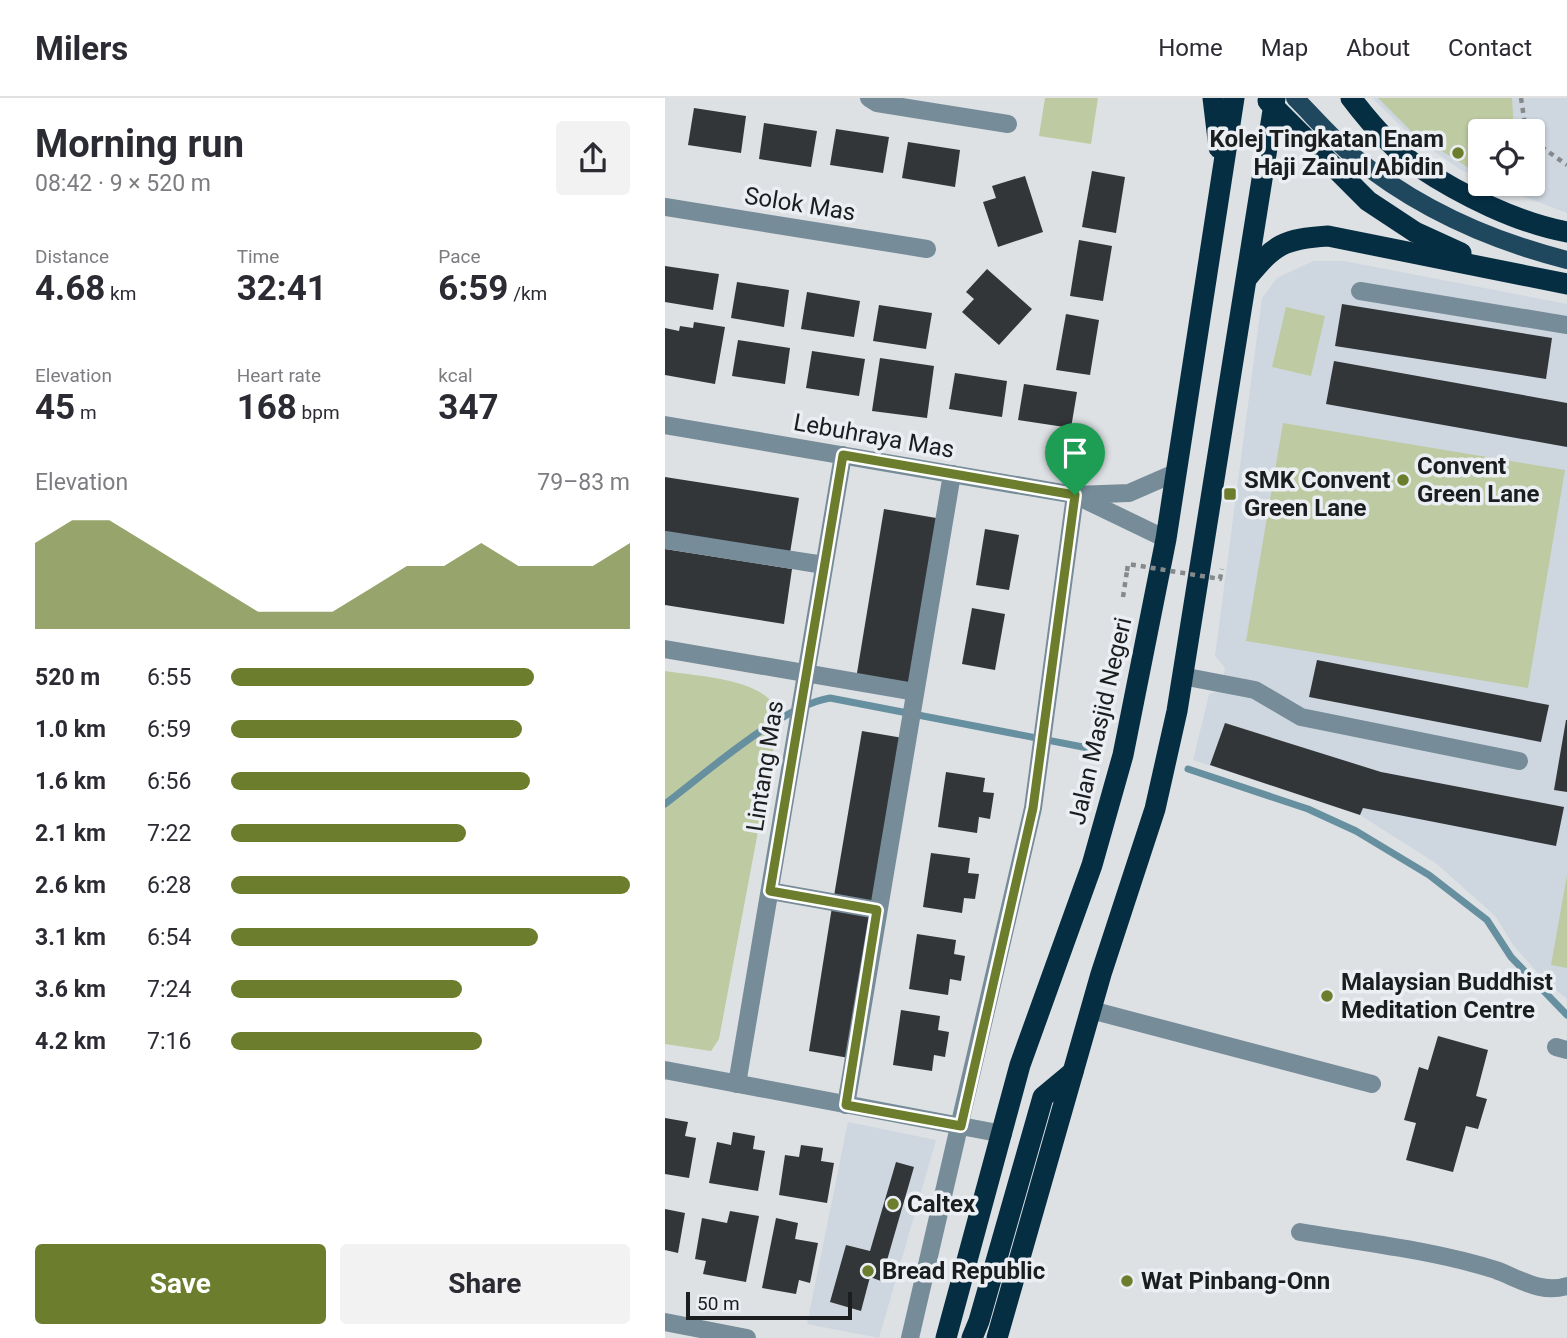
<!DOCTYPE html>
<meta charset="utf-8">
<style>
:root{--surface:#fff;--page:#f2f2f3;--text:#2b2b33;--muted:#7c7c81;--line:#e1e1e2;--accent:#6c7e2d}
body{margin:0;font-family:Roboto,sans-serif;background:var(--page);color:var(--text);height:100vh;display:flex;flex-direction:column;font-size:26px;white-space:nowrap}
*{box-sizing:border-box;margin:0}
p{font-size:23px;color:var(--muted)}
.icon{flex:none;width:38px;height:38px;fill:none;stroke:currentColor;stroke-width:2;stroke-linecap:round;stroke-linejoin:round}
.map{position:relative;flex:1;overflow:hidden}
.sheet{display:flex;flex-direction:column;background:var(--surface);width:665px}
.sheet>*{flex:none}
.buttons{position:absolute;left:803px;top:21px;display:grid;gap:14px}
.buttons a{display:grid;place-items:center;width:77px;height:77px;border-radius:7px;background:var(--surface);box-shadow:0 2px 5px #0004;font-size:35px}
.scale{position:absolute;left:21px;bottom:18px;width:166px;box-sizing:border-box;padding-left:7px;border:4px solid #1b1d1e;border-top:0;font-size:19px;line-height:24px;white-space:nowrap;color:#1b1d1e;-webkit-text-stroke:5px #ebeef2;paint-order:stroke}
.pin{position:absolute;display:grid;place-items:center;width:60px;height:60px;color:#fff;margin:-72px -30px;border-radius:50% 50% 50% 0;rotate:-45deg;box-shadow:0 0 7px #0007}
.pin .icon{rotate:45deg}
.round{display:grid;place-items:center;flex:none;width:74px;height:74px;border-radius:7px;background:var(--page)}
.headline{display:flex;align-items:center;justify-content:space-between;height:119px;padding:0 35px}
h1{font-size:38px;font-weight:700;line-height:52px}
.stats{display:grid;grid-template-columns:repeat(3,1fr);gap:10px;height:119px;padding:7px 35px}
.stats div{display:grid;align-content:center}
.stats b{font-size:35px;font-weight:700}
.stats small{font-size:19px;font-weight:400}
.stats p{font-size:19px}
.chart{height:196px;padding:14px 35px}
.chart p{display:flex;justify-content:space-between}
.chart svg{width:100%;height:126px;margin-top:7px;fill:var(--accent);opacity:.7}
.primary-button{display:flex;gap:14px;margin-top:auto;padding:14px 35px}
.primary-button a{flex:1;height:80px;border-radius:7px;background:var(--accent);color:#fff;font-size:28px;font-weight:700;line-height:80px;text-align:center}
.primary-button a+a{background:var(--page);color:var(--text)}
ul{padding:0 35px;list-style:none;font-size:23px}
li{display:grid;grid-template-columns:112px 84px 1fr;align-items:center;height:52px}
li i{height:18px;border-radius:9px;background:var(--accent)}
header{display:flex;align-items:center;gap:42px;box-sizing:border-box;height:98px;padding:0 35px;background:var(--surface);border-bottom:2px solid var(--line)}
header strong{font-size:33px}
nav{display:flex;gap:38px;margin-inline-start:auto;font-size:24px}
main{display:flex;flex:1;min-height:0}
.map>svg:first-child{display:block}
.built{fill:#ced7e0}
.green{fill:#becaa2}
.lines{fill:none;stroke-linecap:round;stroke-linejoin:round}
.stream{stroke:#668fa0;stroke-width:7}
.building{fill:#333639}
.path{stroke:#86898b;stroke-width:4.5;stroke-dasharray:5 5;stroke-linecap:butt}
.minor{stroke:#778c99;stroke-width:18}
.major{stroke:#1f475d;stroke-width:18}
.highway{stroke:#062e42;stroke-width:21}
.path-bridge{stroke:#86898b;stroke-width:4.5;stroke-dasharray:5 5;stroke-linecap:butt}
.route-casing{stroke:#fff;stroke-width:14}
.route{stroke:#6c7e2d;stroke-width:9}
.poi-dot{fill:#6c7e2d;stroke:#ebeef2;stroke-width:2.5}
.labels{text-anchor:middle;dominant-baseline:central;stroke-width:7;stroke-linejoin:round;paint-order:stroke}
.poi-label{font-size:24px;font-weight:bold;fill:#1b1d1e;stroke:#ebeef2;text-anchor:start}
.street-label{font-size:24px;fill:#1b1d1e;stroke:#ebeef2}
</style>
<header>
<strong>Milers</strong>
<nav><a>Home</a><a>Map</a><a>About</a><a>Contact</a></nav>
</header>
<main>
<section class="sheet">
<div class="headline"><div><h1>Morning run</h1><p>08:42 · 9 × 520 m</p></div><a class="round"><svg class="icon" aria-label="share" viewBox="0 0 24 24"><path d="M12 15V3M7 8l5-5 5 5M5 13v7h14v-7"/></svg></a></div>
<div class="stats">
<div><p>Distance</p><b>4.68<small> km</small></b></div>
<div><p>Time</p><b>32:41</b></div>
<div><p>Pace</p><b>6:59<small> /km</small></b></div>
</div>
<div class="stats">
<div><p>Elevation</p><b>45<small> m</small></b></div>
<div><p>Heart rate</p><b>168<small> bpm</small></b></div>
<div><p>kcal</p><b>347</b></div>
</div>
<div class="chart"><p><span>Elevation</span>79–83 m</p>
<svg viewBox="0 0 160 44" preserveAspectRatio="none"><path d="M0 44V14L10 6L20 6L30 14L40 22L50 30L60 38L70 38L80 38L90 30L100 22L110 22L120 14L130 22L140 22L150 22L160 14V44z"/></svg>
</div>
<ul>
<li><b>520 m</b>6:55<i style="width:76%"></i></li>
<li><b>1.0 km</b>6:59<i style="width:73%"></i></li>
<li><b>1.6 km</b>6:56<i style="width:75%"></i></li>
<li><b>2.1 km</b>7:22<i style="width:59%"></i></li>
<li><b>2.6 km</b>6:28<i style="width:100%"></i></li>
<li><b>3.1 km</b>6:54<i style="width:77%"></i></li>
<li><b>3.6 km</b>7:24<i style="width:58%"></i></li>
<li><b>4.2 km</b>7:16<i style="width:63%"></i></li>
</ul>
<div class="primary-button"><a>Save</a><a>Share</a></div>
</section>
<div class="map">
<svg width="902" height="1240" viewBox="0 0 902 1240">
<rect width="100%" height="100%" fill="#dee1e4"/>
<!-- built -->
<g class="built">
<path d="M707 0H902V115L826 86H868V33H816L815 81 796 72 745 37Z"/>
<path d="M648 163H679L902 206V901L880 883 848 847 831 819 772 766 695 717 528 662 544 596 556 592 560 570 550 558 597 200 612 180Z"/>
<path d="M183 1024 271 1042 214 1240 142 1226Z"/>
</g>
<!-- green -->
<g class="green">
<path d="M380 0H433L426 46 374 38Z"/>
<path d="M713 0H847L849 33H816L815 77 748 35Z"/>
<path d="M621 209 660 218 646 278 607 269Z"/>
<path d="M618 325 900 372 863 590 581 543Z"/>
<path d="M0 573C29 578 91 580 108 606 112 611 112 620 113 627L54 941 46 953 0 946Z"/>
<path d="M902 777V870L886 867Z"/>
</g>
<g class="lines">
<!-- stream -->
<g class="stream">
<path d="M523 671 643 711 691 733 764 777 822 822 846 859 902 917"/>
<path d="M0 706C41 675 116 608 165 600L423 650"/>
</g>
</g>
<!-- building -->
<g class="building">
<path d="M29 10 81 18 76 55 23 47Z"/>
<path d="M99 25 152 33 146 69 94 61Z"/>
<path d="M171 31 224 39 218 75 165 67Z"/>
<path d="M243 44 295 52 290 89 237 80Z"/>
<path d="M427 73 460 79 451 135 417 129Z"/>
<path d="M360 78 378 134 333 149 318 104 331 100 327 88Z"/>
<path d="M414 142 447 148 438 203 405 198Z"/>
<path d="M0 168 54 176 48 212 0 204Z"/>
<path d="M322 171 367 211 334 247 297 214 309 201 301 194Z"/>
<path d="M72 184 124 192 119 229 66 220Z"/>
<path d="M142 194 195 203 189 239 136 231Z"/>
<path d="M677 206 887 240 881 281 670 248Z"/>
<path d="M214 207 267 215 261 251 208 243Z"/>
<path d="M401 216 434 222 425 277 391 272Z"/>
<path d="M29 224 60 229 50 286 0 277V230L14 233 15 228 28 230Z"/>
<path d="M73 242 125 250 120 286 67 278Z"/>
<path d="M147 253 200 261 194 298 141 290Z"/>
<path d="M215 260 269 268 262 320 207 313Z"/>
<path d="M669 263 902 305V349L661 306Z"/>
<path d="M290 275 342 283 337 319 284 311Z"/>
<path d="M359 286 412 294 406 330 353 322Z"/>
<path d="M0 379 134 400 125 455 0 435Z"/>
<path d="M219 411 277 421 248 591 191 581Z"/>
<path d="M320 431 354 437 344 492 311 487Z"/>
<path d="M0 451 127 471 119 526 0 507Z"/>
<path d="M307 510 340 516 330 572 297 566Z"/>
<path d="M652 562 884 607 876 644 644 599Z"/>
<path d="M901 622H902V694L889 692Z"/>
<path d="M560 625 716 674 899 709 891 748 698 710 695 717 545 667Z"/>
<path d="M197 633 238 640 210 805 169 798Z"/>
<path d="M281 674 320 680 318 694 329 695 325 721 314 719 312 735 273 729Z"/>
<path d="M266 755 305 760 303 775 314 776 310 801 299 800 297 815 258 809Z"/>
<path d="M167 809 207 816 184 960 144 953Z"/>
<path d="M252 836 291 842 289 856 300 858 296 883 285 881 283 897 244 891Z"/>
<path d="M236 912 275 918 273 932 284 934 280 959 269 957 267 973 228 967Z"/>
<path d="M773 938 823 952 811 998 822 1001 813 1031 801 1028 788 1074 741 1062 751 1025 739 1022 754 969 763 972Z"/>
<path d="M0 1020 23 1024 20 1038 31 1040 24 1080 0 1076Z"/>
<path d="M68 1034 90 1038 88 1051 100 1053 93 1093 44 1085 52 1044 66 1047Z"/>
<path d="M136 1047 158 1050 156 1063 169 1065 162 1105 114 1097 120 1057 134 1059Z"/>
<path d="M231 1064 249 1069 216 1183 205 1179 196 1213 165 1204 181 1147 205 1153Z"/>
<path d="M0 1111 20 1115 13 1155 0 1152Z"/>
<path d="M65 1113 94 1118 81 1184 38 1176 41 1163 30 1161 37 1120 62 1125Z"/>
<path d="M111 1120 133 1125 130 1141 153 1145 145 1185 134 1182 131 1196 97 1190Z"/>
</g>
<g class="lines">
<!-- path -->
<g class="path">
<path d="M856 0 861 33"/>
<path d="M868 43 902 67"/>
<path d="M458 499 462 473"/>
</g>
<!-- minor -->
<g class="minor">
<path d="M204 0 212 5 343 26"/>
<path d="M0 109 262 151"/>
<path d="M695 193 902 227"/>
<path d="M0 327 410 397 464 395 510 375"/>
<path d="M416 400 501 441"/>
<path d="M0 442 159 467"/>
<path d="M0 551 250 594"/>
<path d="M517 578 590 592 636 619 854 663"/>
<path d="M105 793 212 812"/>
<path d="M426 912 707 986"/>
<path d="M891 949 902 952"/>
<path d="M0 972 338 1036"/>
<path d="M72 986 178 357"/>
<path d="M181 1007 287 376"/>
<path d="M635 1134C700 1145 768 1152 831 1172 855 1181 876 1196 902 1188"/>
<path d="M0 1224 82 1240"/>
<path d="M245 1240 368 710 410 397"/>
</g>
<!-- major -->
<path class="major" d="M630 0C649 19 667 40 687 57 750 109 823 142 902 162"/>
<!-- highway -->
<g class="highway">
<path d="M548 0 554 50"/>
<path d="M686 0C705 25 728 52 754 69 796 97 853 125 902 134"/>
<path d="M603 3 703 103 750 134 796 155"/>
<path d="M582 180C610 146 618 141 663 138L902 186"/>
<path d="M281 1240 355 967 427 767 458 657 501 441 569 0"/>
<path d="M307 1240 314 1223 378 999 408 974"/>
<path d="M332 1240 436 876 490 711 512 613 610 0"/>
</g>
<!-- path-bridge -->
<path class="path-bridge" d="M462 473 463 466 555 481 557 471"/>
</g>
<g class="lines">
<defs>
<path id="route" d="M178 357 410 397 368 710 296 1028 181 1007 212 812 105 793Z"/>
</defs>
<!-- route casing -->
<use href="#route" class="route-casing"/>
<!-- route -->
<use href="#route" class="route"/>
</g>
<!-- markers -->
<g class="poi-dot">
<circle cx="793" cy="55" r="7"/>
<circle cx="738" cy="382" r="7"/>
<rect x="558" y="389" width="14" height="14" rx="3.5"/>
<circle cx="662" cy="898" r="7"/>
<circle cx="228" cy="1106" r="7"/>
<circle cx="203" cy="1173" r="7"/>
<circle cx="462" cy="1183" r="7"/>
</g>
<g class="labels">
<!-- poi labels -->
<g class="poi-label">
<text x="779" y="41" text-anchor="end">Kolej Tingkatan Enam<tspan x="779" dy="28">Haji Zainul Abidin</tspan></text>
<text x="752" y="368">Convent<tspan x="752" dy="28">Green Lane</tspan></text>
<text x="579" y="382">SMK Convent<tspan x="579" dy="28">Green Lane</tspan></text>
<text x="676" y="884">Malaysian Buddhist<tspan x="676" dy="28">Meditation Centre</tspan></text>
<text x="242" y="1106">Caltex</text>
<text x="217" y="1173">Bread Republic</text>
<text x="476" y="1183">Wat Pinbang-Onn</text>
</g>
<!-- street labels -->
<g class="street-label">
<text transform="translate(135 106) rotate(9)">Solok Mas</text>
<text transform="translate(209 338) rotate(10)">Lebuhraya Mas</text>
<text transform="translate(435 623) rotate(-77)">Jalan Masjid Negeri</text>
<text transform="translate(100 668) rotate(-81)">Lintang Mas</text>
</g>
</g>
</svg>
<div class="buttons">
<a><svg class="icon" aria-label="locate" viewBox="0 0 24 24"><circle cx="12" cy="12" r="6"/><path d="M12 2v4M12 18v4M2 12h4M18 12h4"/></svg></a>
</div>
<div class="scale">50 m</div>
<div class="pin" style="left:410px;top:397px;background:#1e9e55"><svg class="icon" aria-label="arrive" viewBox="0 0 24 24"><path d="M6 21V4h12l-3 4 3 4H6"/></svg></div>
</div>
</main>
